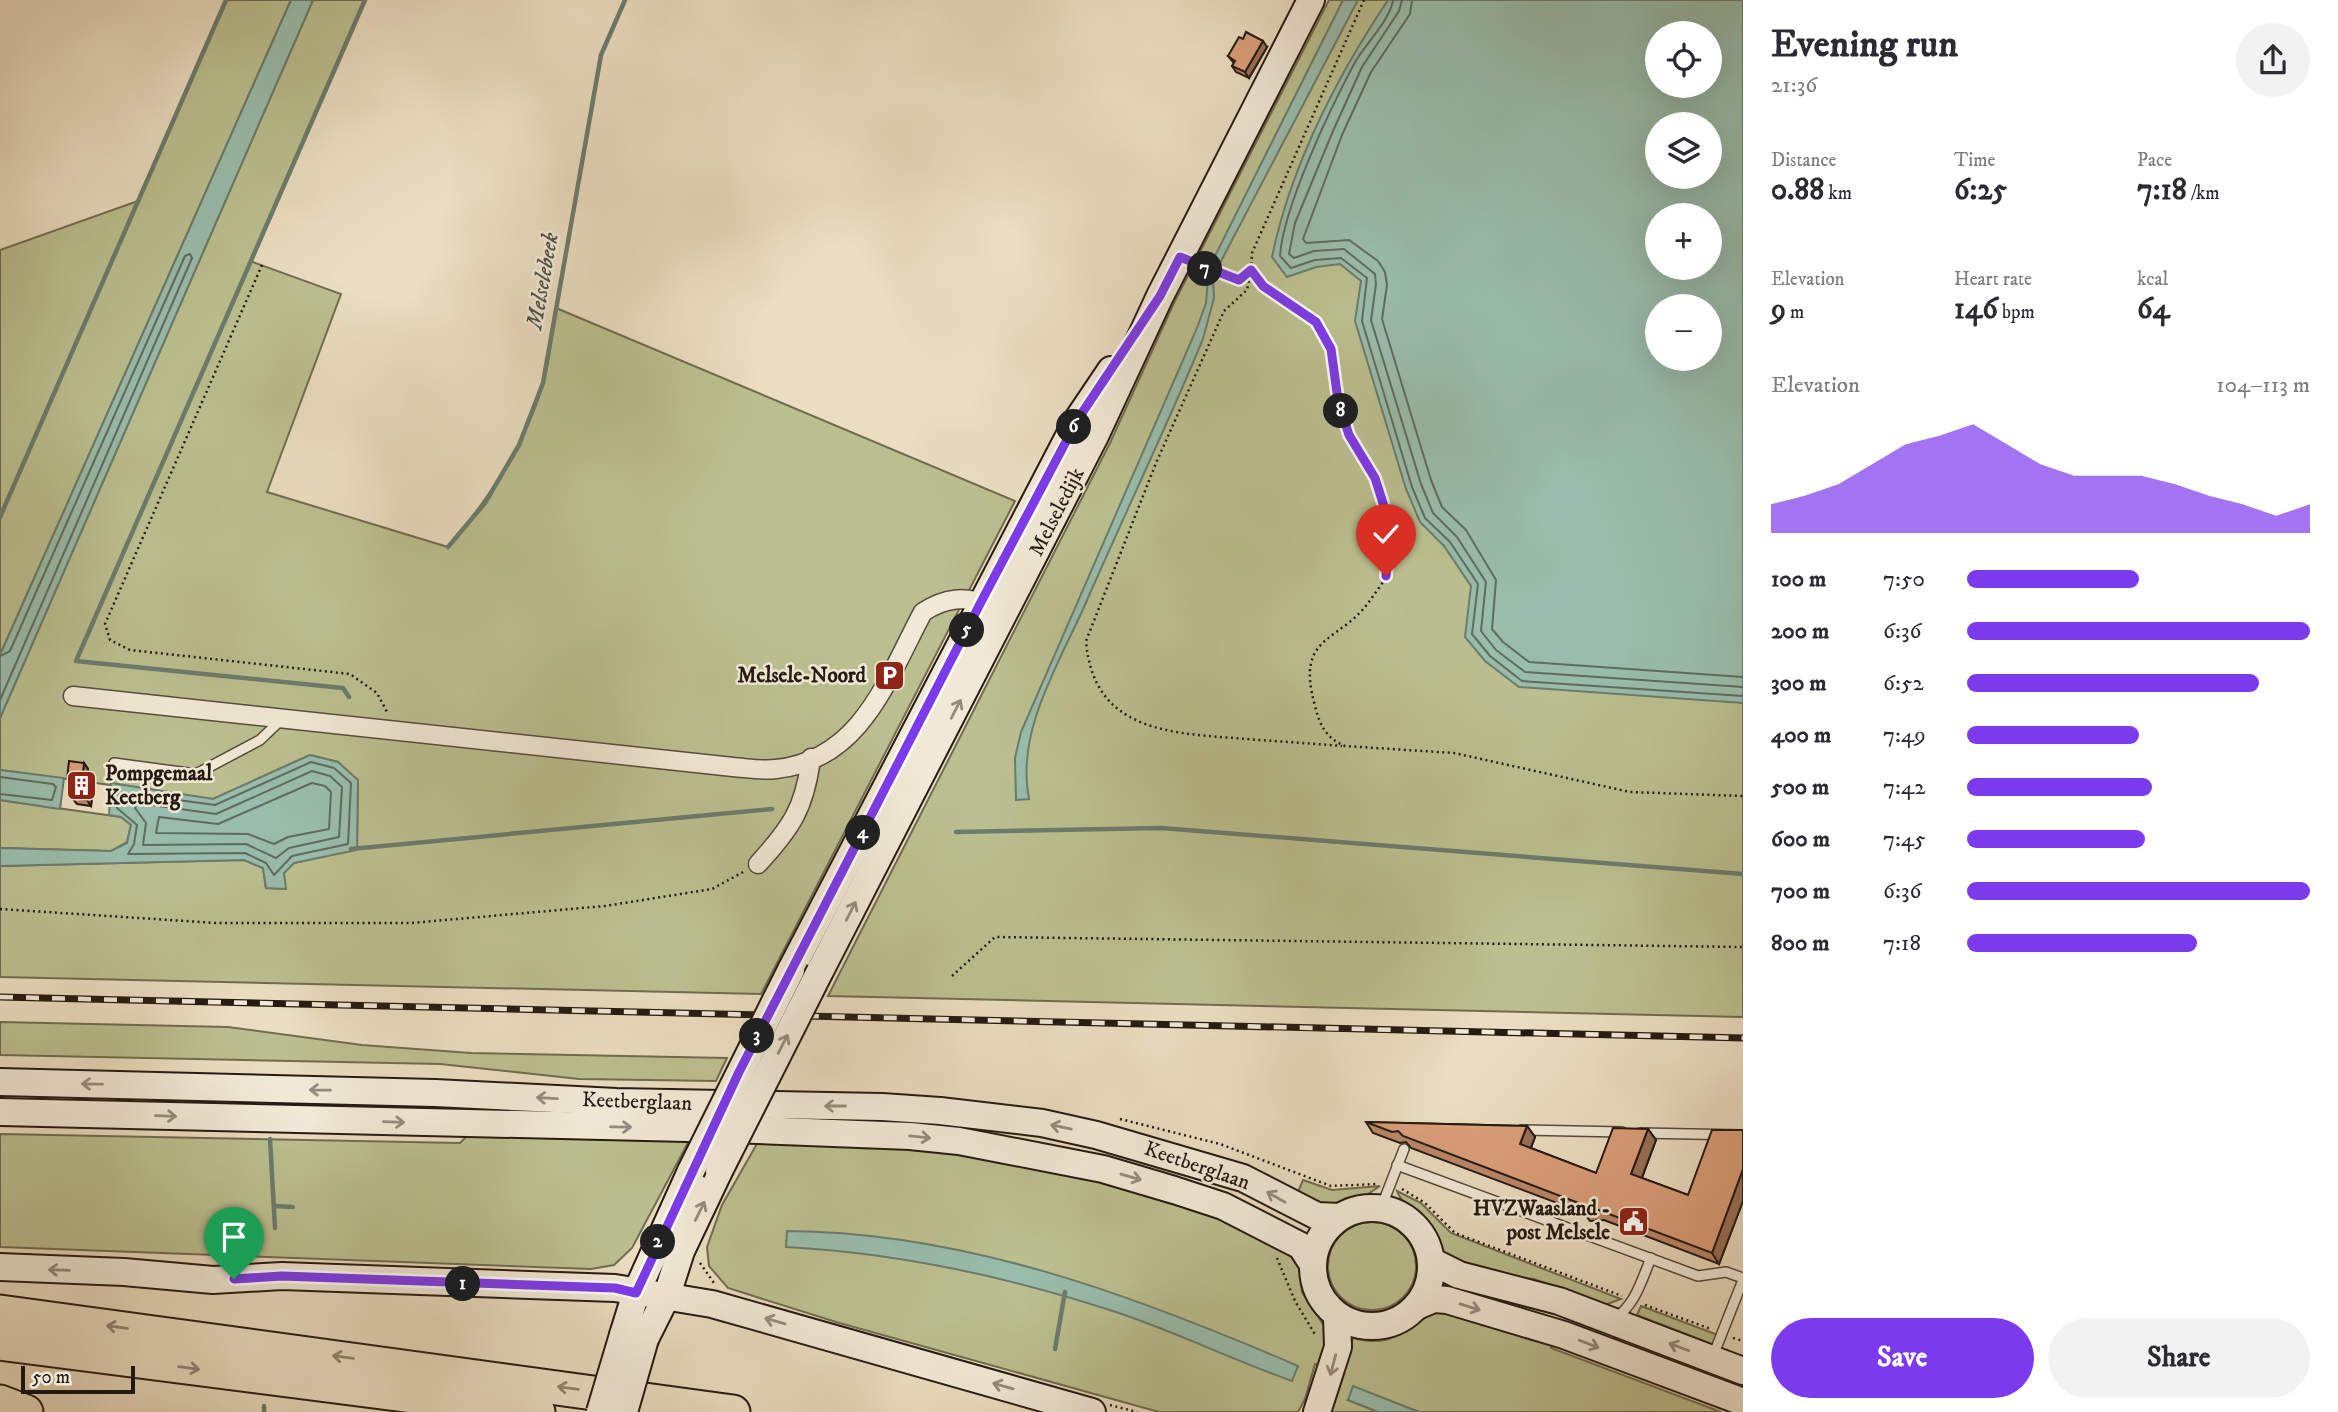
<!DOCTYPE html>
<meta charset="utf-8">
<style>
:root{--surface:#fff;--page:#f2f2f3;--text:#2b2b33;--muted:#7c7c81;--accent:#7c3aed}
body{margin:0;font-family:"IM FELL DW Pica",serif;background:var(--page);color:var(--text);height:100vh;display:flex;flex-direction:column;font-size:26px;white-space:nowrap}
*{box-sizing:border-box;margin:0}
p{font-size:23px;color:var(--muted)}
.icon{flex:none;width:38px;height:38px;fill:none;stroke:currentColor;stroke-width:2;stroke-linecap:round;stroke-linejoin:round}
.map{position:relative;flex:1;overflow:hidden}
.side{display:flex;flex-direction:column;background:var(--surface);width:595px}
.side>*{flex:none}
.fabs{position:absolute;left:1645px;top:21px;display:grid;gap:14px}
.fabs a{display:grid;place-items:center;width:77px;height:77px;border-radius:50%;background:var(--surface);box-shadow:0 7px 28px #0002;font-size:35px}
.scale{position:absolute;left:21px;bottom:18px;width:114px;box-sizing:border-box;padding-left:7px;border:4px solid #251a12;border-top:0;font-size:19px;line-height:24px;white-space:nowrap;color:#251a12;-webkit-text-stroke:5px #f1e9d6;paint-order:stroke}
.pin{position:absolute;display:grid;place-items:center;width:60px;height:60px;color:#fff;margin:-72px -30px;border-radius:50% 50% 50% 0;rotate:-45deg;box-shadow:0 0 7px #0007}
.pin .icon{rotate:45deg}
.km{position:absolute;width:35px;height:35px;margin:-18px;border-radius:50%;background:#222;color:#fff;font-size:19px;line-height:35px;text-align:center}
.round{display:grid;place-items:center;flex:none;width:74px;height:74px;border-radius:37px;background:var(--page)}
.overview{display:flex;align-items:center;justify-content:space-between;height:119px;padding:0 28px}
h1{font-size:38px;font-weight:700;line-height:52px}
.metrics{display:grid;grid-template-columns:repeat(3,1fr);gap:10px;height:119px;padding:7px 28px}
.metrics div{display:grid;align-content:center}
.metrics b{font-size:30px;font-weight:700}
.metrics small{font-size:19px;font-weight:400}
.metrics p{font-size:19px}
.chart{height:196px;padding:14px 28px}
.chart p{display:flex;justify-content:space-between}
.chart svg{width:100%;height:126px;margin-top:7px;fill:var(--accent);opacity:.7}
.primary-button{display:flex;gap:14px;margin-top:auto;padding:14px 28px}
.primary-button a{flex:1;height:80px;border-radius:42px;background:var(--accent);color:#fff;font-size:28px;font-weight:700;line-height:80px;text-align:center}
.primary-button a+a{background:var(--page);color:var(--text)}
ul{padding:0 28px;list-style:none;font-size:23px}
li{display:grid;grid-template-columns:112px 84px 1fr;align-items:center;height:52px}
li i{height:18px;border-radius:9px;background:var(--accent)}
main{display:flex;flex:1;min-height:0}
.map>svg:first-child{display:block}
.green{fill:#bbbf8f;stroke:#706c50;stroke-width:2;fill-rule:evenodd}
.water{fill:#99bdac;stroke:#6b7c6e;stroke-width:2;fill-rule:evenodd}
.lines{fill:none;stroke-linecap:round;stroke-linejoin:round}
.shore{stroke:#5f6c5f;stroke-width:2}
.stream{stroke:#6b7c6e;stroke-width:4.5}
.lane-casing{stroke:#564b3e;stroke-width:12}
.street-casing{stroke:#564b3e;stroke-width:21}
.secondary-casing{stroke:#251a12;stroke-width:30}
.highway-casing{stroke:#251a12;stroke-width:37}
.path{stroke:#251a12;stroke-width:2.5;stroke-dasharray:2 3.5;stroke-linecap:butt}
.lane{stroke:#f1e9d6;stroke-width:9}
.street{stroke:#f1e9d6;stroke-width:18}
.secondary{stroke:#f1e9d6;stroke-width:26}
.highway{stroke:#eaddc0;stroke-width:33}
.rail-casing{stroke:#251a12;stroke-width:7}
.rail{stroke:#f1e9d6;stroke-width:4.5;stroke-dasharray:13;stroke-linecap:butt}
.secondary-bridge-casing{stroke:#251a12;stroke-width:30;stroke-linecap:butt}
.secondary-bridge{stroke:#f1e9d6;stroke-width:26}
.wall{fill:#bb8868;stroke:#251a12;stroke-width:2}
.shaded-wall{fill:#996f55;stroke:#251a12;stroke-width:2}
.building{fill:#da9e79;stroke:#251a12;stroke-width:2}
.oneway{stroke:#958c7e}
.oneway2{stroke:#918572}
.route-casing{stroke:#fff;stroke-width:14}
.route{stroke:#7c3aed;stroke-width:9}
.labels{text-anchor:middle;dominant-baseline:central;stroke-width:5;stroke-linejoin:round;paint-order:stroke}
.street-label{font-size:21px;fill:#251a12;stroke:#f1e9d6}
.poi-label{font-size:21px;font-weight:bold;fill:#251a12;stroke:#f1e9d6;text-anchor:end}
.water-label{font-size:23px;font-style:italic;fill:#4e5348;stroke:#f1e9d6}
</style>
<main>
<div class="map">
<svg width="1743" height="1412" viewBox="0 0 1743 1412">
<rect width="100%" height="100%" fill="#eaddc0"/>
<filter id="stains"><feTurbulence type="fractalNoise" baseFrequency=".00286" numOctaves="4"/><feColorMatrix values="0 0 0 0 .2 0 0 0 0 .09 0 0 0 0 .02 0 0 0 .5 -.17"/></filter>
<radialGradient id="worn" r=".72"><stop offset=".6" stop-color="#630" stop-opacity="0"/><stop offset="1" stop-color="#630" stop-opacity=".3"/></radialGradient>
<!-- green -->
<g class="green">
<path d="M226 0H291L0 655V250L138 201Z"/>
<path d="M313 0H365L250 261 341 294 267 492 448 547C489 498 525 446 543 384 550 360 552 333 556 308L1015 501 761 994 0 977V866L244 860 263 868 266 888 285 889 284 873 294 863 357 849 358 781 338 762 310 755 213 799 0 770V718Z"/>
<path d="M1329 0H1743V1017L828 996 1110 443 1174 303ZM1657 33H1710V86H1657ZM1657 124H1710V177H1657ZM1657 215H1710V268H1657ZM1657 306H1710V359H1657Z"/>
<path d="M0 800 121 817 131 825 127 842 111 851 0 848Z"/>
<path d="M0 1022 228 1027 362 1045 471 1053 727 1058 716 1081 579 1079 440 1064 0 1055Z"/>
<path d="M0 1134 460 1143 467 1136 691 1137 632 1248 614 1265 591 1269 0 1247Z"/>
<path d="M758 1142 958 1151 1100 1179 1218 1216 1299 1259 1302 1292 1326 1329 1327 1366 1315 1364 1305 1399 1298 1412H1159L836 1322 728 1288 709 1266 707 1247 722 1205Z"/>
<path d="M1303 1180 1332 1190 1380 1186 1365 1196 1346 1198 1331 1206 1295 1199Z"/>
<path d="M1397 1191 1421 1203 1451 1233 1621 1299 1605 1305 1534 1279 1480 1273 1444 1257C1439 1216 1402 1210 1397 1191Z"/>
<circle cx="1372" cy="1266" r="44"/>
<path d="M1641 1306 1718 1335 1714 1345 1637 1315Z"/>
<path d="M1438 1311 1554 1340 1551 1348 1721 1412H1419L1364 1391 1348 1400 1378 1412H1325L1353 1338C1397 1350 1405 1325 1438 1311Z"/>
</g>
<!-- water -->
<g class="water">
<path d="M291 0H313L0 718V655Z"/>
<path d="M1343 0H1358L1219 265 1212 262Z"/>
<path d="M1388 0H1743V703L1519 687 1485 661 1465 637 1471 586 1444 546 1420 522 1406 489 1355 321 1361 281 1340 264 1316 267 1287 277 1272 257C1291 165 1336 78 1388 0ZM1657 33H1710V86H1657ZM1657 124H1710V177H1657ZM1710 215V268H1657V215ZM1710 306V359H1657V306Z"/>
<path d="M1213 277 1214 298 1203 339C1167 426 1126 511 1088 598 1062 659 1015 729 1029 799L1016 800 1015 758 1021 732 1197 328 1206 303 1208 278Z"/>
<path d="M310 755 338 762 358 780 357 850 294 863 284 873 286 889 266 888 263 868 244 860 0 866V848L111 851 127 843 131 825 121 817 109 815 111 783 213 799Z"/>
<path d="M0 770 64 778 60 809 0 800Z"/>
<path d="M787 1231C965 1232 1136 1296 1298 1366L1292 1381C1233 1360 1178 1333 1119 1313 1010 1277 900 1253 786 1247Z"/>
<path d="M1353 1386 1419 1412H1378L1348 1400Z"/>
</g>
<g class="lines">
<!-- shore -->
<g class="shore">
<path d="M1393 0C1391 19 1363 47 1354 64 1330 109 1283 208 1280 256L1291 268 1315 260 1341 258 1367 278 1362 321 1412 487 1425 518 1450 542 1478 584 1472 634 1490 656 1522 681 1743 696"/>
<path d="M1402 0 1399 11 1362 67 1333 131 1295 223 1289 254 1294 258 1314 251 1344 249 1375 274 1376 284 1371 320 1421 484 1433 513 1457 537 1486 582 1481 631 1496 650 1525 672 1743 687"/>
<path d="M1412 0 1410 14 1371 72 1342 135 1303 239 1306 243 1349 240 1378 261 1385 272 1387 285 1382 319 1431 480 1442 507 1466 530 1496 580 1492 629 1503 642 1529 662 1743 677"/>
<path d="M0 656 10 651 185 256 190 254 192 258 0 700"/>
<path d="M311 762 334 768 351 783 348 844 292 856 274 875 266 863 245 853 128 854 134 844 137 825 117 808 119 792 215 805Z"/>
<path d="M312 771 330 776 342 787 339 837 289 848 276 858 246 844 143 845 146 823 135 808 137 803 216 814Z"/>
<path d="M0 777 53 784 56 787 52 800 0 794"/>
<path d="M312 783 325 786 331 792 329 829 288 837 274 844 248 834 156 833 159 817 218 824Z"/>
</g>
<!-- stream -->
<g class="stream">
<path d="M0 517 226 0"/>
<path d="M448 547 485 503 519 445 543 383 601 55 625 0"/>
<path d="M349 697 343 688 76 661 365 0"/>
<path d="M956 832 1161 828 1743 874"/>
<path d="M351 849 772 809"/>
<path d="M270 1139 275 1228"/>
<path d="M275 1206 293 1207"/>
<path d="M1055 1349 1065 1292"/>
<path d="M264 1412V1406"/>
</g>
<defs>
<g id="lane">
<path d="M114 763 196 774 260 740 282 719"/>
<path d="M1521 1130 1622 1132"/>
<path d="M1640 1133 1743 1135"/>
<path d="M1397 1165 1698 1276 1726 1272 1743 1278"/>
<path d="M1381 1208 1404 1149"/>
<path d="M1615 1318C1635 1306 1642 1279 1651 1258"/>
<path d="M1713 1356 1743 1280"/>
</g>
<g id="street">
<path d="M73 696 733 767C747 768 762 771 776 769 862 760 888 677 923 612 945 598 965 595 989 606"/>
<path d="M758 864C791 828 805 808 811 758"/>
</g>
<g id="secondary">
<path d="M791 970 1078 419 1111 370"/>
<path d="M820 971 1095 436 1160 296 1311 0"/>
<path d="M0 1082 435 1093 616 1102 882 1107 940 1111 1042 1123 1096 1135 1243 1178 1317 1216 1340 1217"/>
<path d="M0 1112 729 1129 910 1136 959 1141 1103 1169 1174 1190 1223 1206 1301 1246 1312 1263"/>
<circle cx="1372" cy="1267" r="59"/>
<path d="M1431 1261 1459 1275 1559 1301 1743 1371"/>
<path d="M0 1267 124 1272 213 1280 282 1276 615 1288 712 1304 1092 1412"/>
<path d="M1417 1306 1434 1299 1447 1300 1564 1335 1743 1402"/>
<path d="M623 1335 636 1293 691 1171"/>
<path d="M645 1339 667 1295 681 1251 719 1171"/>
<path d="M1317 1412 1338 1347 1337 1316"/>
</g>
<g id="highway">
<path d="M0 1312 733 1412"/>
<path d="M0 1343 538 1412"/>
<path d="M0 1402 26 1412"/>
</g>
</defs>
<!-- lane casing -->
<use href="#lane" class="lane-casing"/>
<!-- street casing -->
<use href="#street" class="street-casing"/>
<!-- secondary casing -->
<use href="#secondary" class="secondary-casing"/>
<!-- highway casing -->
<use href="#highway" class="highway-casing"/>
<!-- path -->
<g class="path">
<path d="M1364 0 1252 253 1251 270C1269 295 1299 301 1317 323 1342 354 1333 399 1349 434 1362 465 1387 490 1390 526 1391 540 1389 560 1386 573 1385 581 1378 589 1373 596 1342 645 1294 631 1315 706 1320 726 1326 738 1345 746L1454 753 1630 792 1743 796"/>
<path d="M262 265 105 624 110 640 130 650 350 674 377 693 387 712"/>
<path d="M1197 266 1239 280 1251 270"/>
<path d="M1251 270 1247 290 1224 311 1156 463 1086 641C1093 728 1164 733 1234 738 1270 741 1306 743 1342 746"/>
<path d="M0 909 216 923H411L605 906 712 889 745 871"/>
<path d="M952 976 995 937 1743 947"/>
<path d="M1120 1119 1220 1144 1331 1186 1378 1184"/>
<path d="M1402 1189 1425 1203 1455 1233 1622 1296"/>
<path d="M1277 1258 1295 1301 1316 1336"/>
<path d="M700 1263 714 1283"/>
<path d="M1645 1305 1711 1329"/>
<path d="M1733 1338 1743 1341"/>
<path d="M1110 1405 1137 1412"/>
</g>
<!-- lane -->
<use href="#lane" class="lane"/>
<!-- street -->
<use href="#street" class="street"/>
<!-- secondary -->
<use href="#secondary" class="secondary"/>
<!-- highway -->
<use href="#highway" class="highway"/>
<defs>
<path id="rail" d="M0 997 1743 1038"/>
</defs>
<!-- rail casing -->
<use href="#rail" class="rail-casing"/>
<!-- rail -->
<use href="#rail" class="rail"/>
<defs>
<g id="secondary-bridge">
<path d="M691 1171 791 970"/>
<path d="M719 1171 820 971"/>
<path d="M600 1412 623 1335"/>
<path d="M624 1412 645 1339"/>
</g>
</defs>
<!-- secondary-bridge casing -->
<use href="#secondary-bridge" class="secondary-bridge-casing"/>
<!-- secondary-bridge -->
<use href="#secondary-bridge" class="secondary-bridge"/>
</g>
<!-- wall -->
<g class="wall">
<path d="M1267 47 1249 78 1236 72 1232 66 1234 63 1228 56Z"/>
<path d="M84 763 88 769 86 781 93 788 91 806 77 804 72 798 74 785H72L67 779Z"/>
<path d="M1366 1122 1527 1126 1535 1137 1531 1148 1596 1173 1648 1129 1656 1140 1642 1178 1688 1195 1743 1130V1201L1719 1264 1604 1220 1590 1221 1584 1213 1411 1148 1406 1142 1400 1143 1373 1133Z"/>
</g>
<!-- shaded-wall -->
<g class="shaded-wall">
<path d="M1263 41 1267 47 1249 78 1245 72Z"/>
<path d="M84 763 88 769 86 787 82 781Z"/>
<path d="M89 782 93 788 91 806 87 800Z"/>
<path d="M1527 1126 1535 1137 1528 1155 1520 1144Z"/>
<path d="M1648 1129 1656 1140 1639 1185 1631 1174Z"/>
<path d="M1743 1169V1201L1719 1264 1712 1253Z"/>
</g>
<!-- building -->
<g class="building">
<path d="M1246 32 1263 41 1245 72 1232 66 1235 61 1228 56 1239 37 1243 39Z"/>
<path d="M69 761 84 763 82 781 67 779Z"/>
<path d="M75 780 89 782 87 800 72 798Z"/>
<path d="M1366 1122 1527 1126 1520 1144 1596 1173 1613 1128 1648 1129 1631 1174 1688 1195 1712 1130H1743V1169L1712 1253 1596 1209 1582 1210 1584 1205 1403 1136 1398 1131 1392 1132Z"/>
</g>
<!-- one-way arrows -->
<defs><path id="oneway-shaft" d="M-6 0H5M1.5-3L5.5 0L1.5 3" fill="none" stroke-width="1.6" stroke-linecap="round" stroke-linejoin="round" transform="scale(1.75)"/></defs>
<g class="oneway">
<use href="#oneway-shaft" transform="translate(956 709) rotate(-63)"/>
<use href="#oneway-shaft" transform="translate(851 911) rotate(-63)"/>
<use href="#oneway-shaft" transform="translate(783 1044) rotate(-63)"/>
<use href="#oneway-shaft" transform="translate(92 1084) rotate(-179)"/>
<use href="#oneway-shaft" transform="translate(320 1090) rotate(-179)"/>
<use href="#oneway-shaft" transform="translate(547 1098) rotate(-177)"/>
<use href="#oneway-shaft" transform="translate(835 1106) rotate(-180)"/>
<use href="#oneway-shaft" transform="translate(166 1116) rotate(2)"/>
<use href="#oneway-shaft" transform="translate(394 1122) rotate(2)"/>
<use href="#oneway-shaft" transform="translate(621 1127) rotate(1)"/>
<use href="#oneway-shaft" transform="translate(1061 1127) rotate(-168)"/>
<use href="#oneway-shaft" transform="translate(920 1137) rotate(6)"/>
<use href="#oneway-shaft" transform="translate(1131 1177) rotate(16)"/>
<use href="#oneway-shaft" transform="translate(1276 1197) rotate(-150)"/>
<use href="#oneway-shaft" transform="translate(700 1211) rotate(-64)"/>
<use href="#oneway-shaft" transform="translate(59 1270) rotate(-178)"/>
<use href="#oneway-shaft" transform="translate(1470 1307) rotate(17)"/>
<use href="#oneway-shaft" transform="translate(775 1321) rotate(-164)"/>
<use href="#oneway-shaft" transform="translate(1589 1344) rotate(21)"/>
<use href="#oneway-shaft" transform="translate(1679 1347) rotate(-159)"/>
<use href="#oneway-shaft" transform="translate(1333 1365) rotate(105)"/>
<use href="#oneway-shaft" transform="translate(1003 1386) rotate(-164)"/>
</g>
<g class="oneway2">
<use href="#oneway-shaft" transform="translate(117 1327) rotate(-172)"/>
<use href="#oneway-shaft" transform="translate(343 1357) rotate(-172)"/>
<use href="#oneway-shaft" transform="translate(189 1368) rotate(7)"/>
<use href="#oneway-shaft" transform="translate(568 1388) rotate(-172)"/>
</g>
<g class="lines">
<defs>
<path id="route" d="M234 1279 282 1276 615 1288 636 1293 739 1072 981 602 1078 419 1160 296 1180 257 1239 280 1251 270 1263 286 1316 322 1331 349 1338 400 1349 435 1375 478 1390 525 1386 576"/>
</defs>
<!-- route casing -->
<use href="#route" class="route-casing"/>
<!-- route -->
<use href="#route" class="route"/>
</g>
<!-- icons -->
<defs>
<symbol id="parking-square" viewBox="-11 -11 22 22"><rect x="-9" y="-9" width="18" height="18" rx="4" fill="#8f2418" stroke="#f1e9d6"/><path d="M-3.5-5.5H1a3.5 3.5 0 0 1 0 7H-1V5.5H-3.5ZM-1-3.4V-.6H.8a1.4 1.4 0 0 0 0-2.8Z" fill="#fff"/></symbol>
<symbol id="building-square" viewBox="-11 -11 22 22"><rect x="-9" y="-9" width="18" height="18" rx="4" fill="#8f2418" stroke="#f1e9d6"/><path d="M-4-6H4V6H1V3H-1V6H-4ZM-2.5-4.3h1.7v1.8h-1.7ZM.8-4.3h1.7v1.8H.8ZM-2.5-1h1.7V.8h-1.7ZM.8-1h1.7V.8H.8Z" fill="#fff"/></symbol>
<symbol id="civic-square" viewBox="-11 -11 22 22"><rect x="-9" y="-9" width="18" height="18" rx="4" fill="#8f2418" stroke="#f1e9d6"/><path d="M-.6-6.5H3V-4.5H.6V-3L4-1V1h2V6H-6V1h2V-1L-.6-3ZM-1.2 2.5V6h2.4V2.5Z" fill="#fff"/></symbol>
</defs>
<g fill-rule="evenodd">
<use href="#parking-square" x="872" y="658" width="35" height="35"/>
<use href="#building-square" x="64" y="768" width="35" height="35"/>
<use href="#civic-square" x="1616" y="1204" width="35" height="35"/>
</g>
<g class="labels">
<!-- street labels -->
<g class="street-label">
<text transform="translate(1057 512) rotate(-63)">Melseledijk</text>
<text transform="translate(637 1102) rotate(2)">Keetberglaan</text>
<text transform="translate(1197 1166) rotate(19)">Keetberglaan</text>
</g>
<!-- poi labels -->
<g class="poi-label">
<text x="866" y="676">Melsele-Noord</text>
<text x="105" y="774" text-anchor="start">Pompgemaal<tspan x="105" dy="24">Keetberg</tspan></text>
<text x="1610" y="1209">HVZWaasland -<tspan x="1610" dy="24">post Melsele</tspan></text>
</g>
<!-- water labels -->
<g class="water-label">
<text transform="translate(543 281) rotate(-80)">Melselebeek</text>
</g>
</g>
<rect width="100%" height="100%" filter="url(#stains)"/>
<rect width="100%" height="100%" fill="url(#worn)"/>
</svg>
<div class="fabs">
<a><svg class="icon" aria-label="locate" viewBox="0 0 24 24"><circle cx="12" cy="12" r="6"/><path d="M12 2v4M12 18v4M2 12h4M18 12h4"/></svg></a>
<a><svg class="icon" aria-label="layers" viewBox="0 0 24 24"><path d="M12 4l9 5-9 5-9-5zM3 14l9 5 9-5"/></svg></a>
<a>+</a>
<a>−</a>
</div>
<div class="scale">50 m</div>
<div class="pin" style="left:234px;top:1279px;background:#1e9e55"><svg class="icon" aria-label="arrive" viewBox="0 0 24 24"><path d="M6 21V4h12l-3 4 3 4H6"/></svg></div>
<div class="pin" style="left:1386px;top:576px;background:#d93025"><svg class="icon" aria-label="check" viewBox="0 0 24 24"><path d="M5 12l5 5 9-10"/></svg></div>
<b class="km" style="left:463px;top:1284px">1</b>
<b class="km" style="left:658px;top:1242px">2</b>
<b class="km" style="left:757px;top:1036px">3</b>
<b class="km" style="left:863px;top:833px">4</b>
<b class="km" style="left:967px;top:630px">5</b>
<b class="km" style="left:1074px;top:427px">6</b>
<b class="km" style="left:1205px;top:269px">7</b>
<b class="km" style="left:1341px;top:411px">8</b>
</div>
<section class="side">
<div class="overview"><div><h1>Evening run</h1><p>21:36</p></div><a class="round"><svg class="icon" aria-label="share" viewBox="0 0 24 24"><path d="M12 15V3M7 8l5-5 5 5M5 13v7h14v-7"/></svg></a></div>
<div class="metrics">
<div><p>Distance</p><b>0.88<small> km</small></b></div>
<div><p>Time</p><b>6:25</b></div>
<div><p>Pace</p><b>7:18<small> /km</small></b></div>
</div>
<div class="metrics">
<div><p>Elevation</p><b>9<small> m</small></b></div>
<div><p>Heart rate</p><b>146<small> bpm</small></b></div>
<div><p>kcal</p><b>64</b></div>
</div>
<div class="chart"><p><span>Elevation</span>104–113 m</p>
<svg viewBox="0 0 160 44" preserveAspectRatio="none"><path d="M0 44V34L10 31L20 27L30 20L40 13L50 10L60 6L70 13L80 20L90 24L100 24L110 24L120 27L130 31L140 34L150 38L160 34V44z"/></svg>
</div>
<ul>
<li><b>100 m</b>7:50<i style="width:50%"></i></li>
<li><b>200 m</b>6:36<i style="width:100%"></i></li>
<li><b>300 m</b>6:52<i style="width:85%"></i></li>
<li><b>400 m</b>7:49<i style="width:50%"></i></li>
<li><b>500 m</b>7:42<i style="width:54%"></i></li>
<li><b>600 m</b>7:45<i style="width:52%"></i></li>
<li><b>700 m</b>6:36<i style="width:100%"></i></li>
<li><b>800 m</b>7:18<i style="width:67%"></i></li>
</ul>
<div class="primary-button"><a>Save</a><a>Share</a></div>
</section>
</main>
